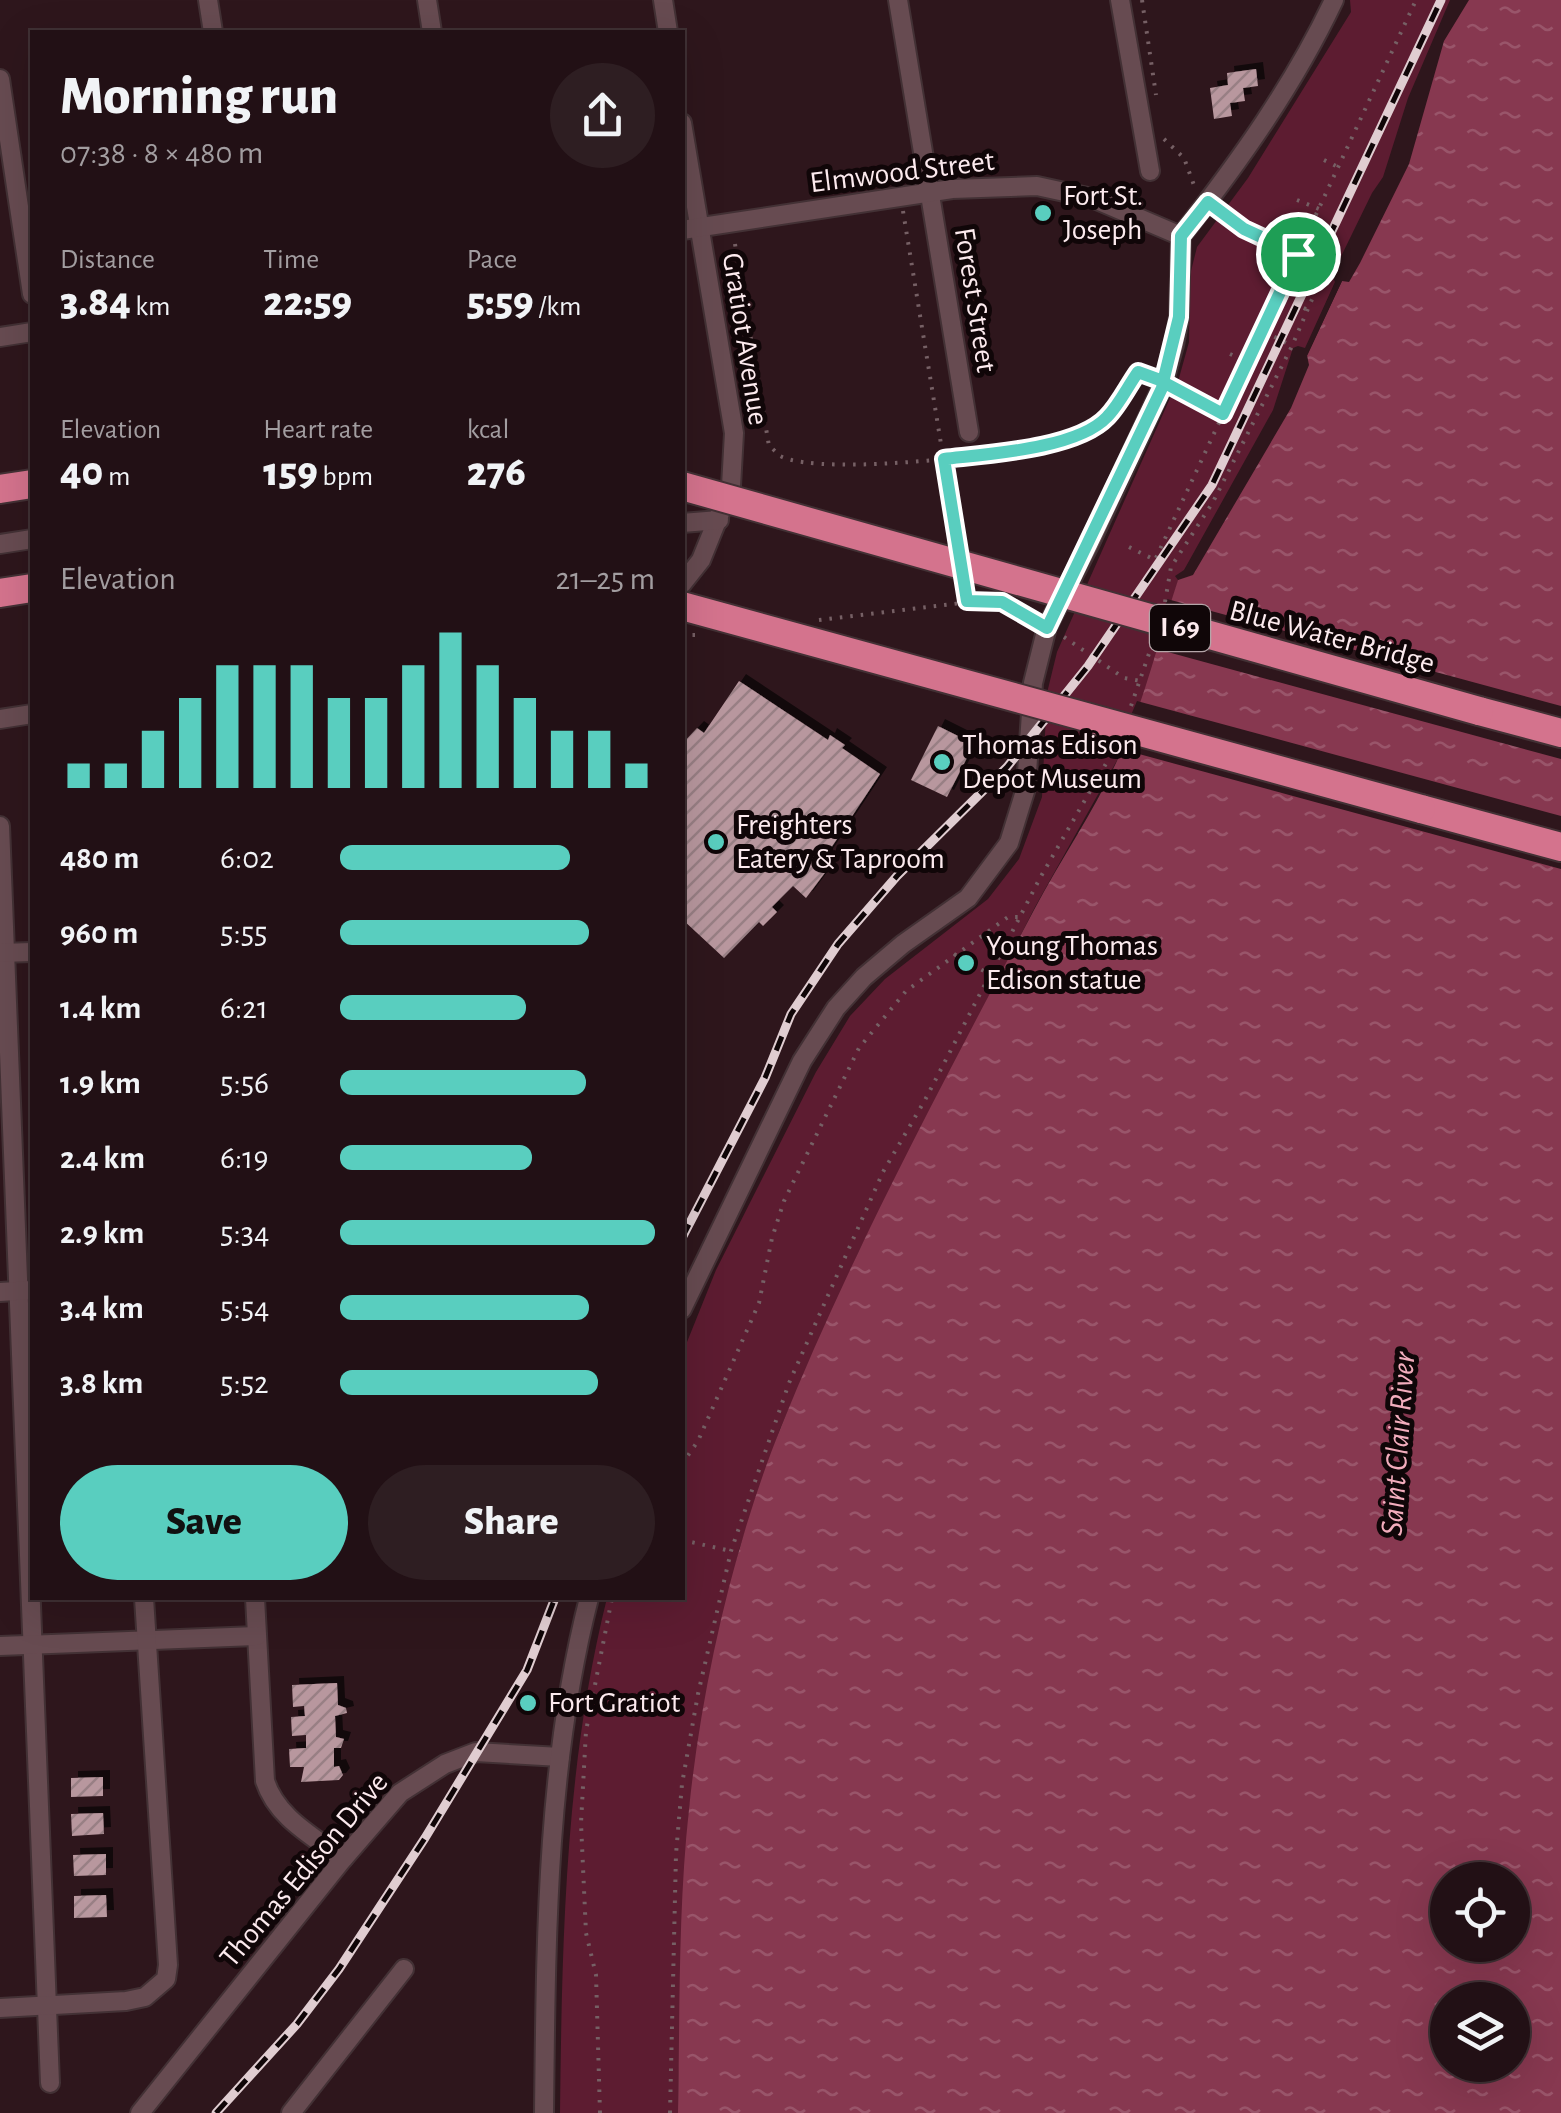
<!DOCTYPE html>
<meta charset="utf-8">
<style>
:root{--surface:#221015;--page:#2e1e22;--text:#f1f3f6;--muted:#a29da0;--line:#3f3034;--accent:#59cebf}
body{margin:0;font-family:"Alegreya Sans",sans-serif;background:var(--page);color:var(--text);height:100vh;display:flex;flex-direction:column;font-size:38px;white-space:nowrap}
*{box-sizing:border-box;margin:0}
p{font-size:32px;color:var(--muted)}
.icon{flex:none;width:55px;height:55px;fill:none;stroke:currentColor;stroke-width:2;stroke-linecap:round;stroke-linejoin:round}
.map{position:relative;flex:1;overflow:hidden}
.details{position:absolute;left:30px;top:30px;width:655px;height:1570px;display:flex;flex-direction:column;background:var(--surface);border-radius:0px;box-shadow:0 10px 40px #0002,0 0 0 2px var(--line)}
.details>*{flex:none}
.fabs{position:absolute;left:1430px;top:1862px;display:grid;gap:20px}
.fabs a{display:grid;place-items:center;width:100px;height:100px;border-radius:50%;background:var(--surface);box-shadow:0 10px 40px #0002,0 0 0 2px var(--line);font-size:50px}
.pin{position:absolute;display:grid;place-items:center;width:85px;height:85px;color:#fff;margin:-42px;border:5px solid #fff;border-radius:50%;box-shadow:0 2px 10px #0007}
.round{display:grid;place-items:center;flex:none;width:105px;height:105px;border-radius:52px;background:var(--page)}
.headline{display:flex;align-items:center;justify-content:space-between;height:170px;padding:0 30px}
h1{font-size:55px;font-weight:800;line-height:75px}
.metrics{display:grid;grid-template-columns:repeat(3,1fr);gap:15px;height:170px;padding:10px 30px}
.metrics div{display:grid;align-content:center}
.metrics b{font-size:42px;font-weight:800}
.metrics small{font-size:28px;font-weight:400}
.metrics p{font-size:28px}
.chart{height:280px;padding:20px 30px}
.chart p{display:flex;justify-content:space-between}
.chart svg{width:100%;height:180px;margin-top:10px;stroke:var(--accent);stroke-width:6}
.primary-button{display:flex;gap:20px;margin-top:auto;padding:20px 30px}
.primary-button a{flex:1;height:115px;border-radius:60px;background:var(--accent);color:#111;font-size:40px;font-weight:800;line-height:115px;text-align:center}
.primary-button a+a{background:var(--page);color:var(--text)}
ul{padding:0 30px;list-style:none;font-size:32px}
li{display:grid;grid-template-columns:160px 120px 1fr;align-items:center;height:75px}
li i{height:25px;border-radius:12px;background:var(--accent)}
.map>svg:first-child{display:block}
.green{fill:#5d1c31}
.water{fill:url(#water-ripples);fill-rule:evenodd}
.pier{fill:#2e161c}
.building{fill:url(#building-hatch);filter:url(#shadow)}
.lines{fill:none;stroke-linecap:round;stroke-linejoin:round}
.minor-casing{stroke:#433135;stroke-width:22}
.highway-casing{stroke:#433135;stroke-width:32}
.path{stroke:#766065;stroke-width:4;stroke-dasharray:2.5 8;stroke-linecap:butt}
.minor{stroke:#674b51;stroke-width:18}
.highway{stroke:#d4738d;stroke-width:28}
.rail-casing{stroke:#e0cdd1;stroke-width:9}
.rail{stroke:#100608;stroke-width:5;stroke-dasharray:15;stroke-linecap:butt}
.highway-bridge-casing{stroke:#433135;stroke-width:32;stroke-linecap:butt}
.highway-bridge{stroke:#d4738d;stroke-width:28}
.route-casing{stroke:#fff;stroke-width:20}
.route{stroke:#59cebf;stroke-width:12}
.poi-dot{fill:#59cebf;stroke:#100608;stroke-width:4}
.labels{text-anchor:middle;dominant-baseline:central;stroke-width:10;stroke-linejoin:round;paint-order:stroke}
.shield{fill:#100608;stroke:#b5a6a9;stroke-width:2.5}
.shield-label{font-size:28px;font-weight:bold;fill:#fceaee}
.street-label{font-size:30px;fill:#fceaee;stroke:#100608}
.poi-label{font-size:30px;fill:#fceaee;stroke:#100608;text-anchor:start}
.water-label{font-size:32px;font-style:italic;fill:#f3adbd;stroke:#100608}
</style>
<div class="map">
<svg width="1561" height="2113" viewBox="0 0 1561 2113">
<defs>
<pattern id="water-ripples" width="26" height="14" patternUnits="userSpaceOnUse" patternTransform="scale(2.5)"><rect width="26" height="14" fill="#873850"/><path d="M2 4q2-2 4 0t4 0M15 11q2-2 4 0t4 0" fill="none" stroke="#99556a"/></pattern>
<pattern id="building-hatch" width="6" height="6" patternUnits="userSpaceOnUse" patternTransform="scale(2.5)"><rect width="6" height="6" fill="#b8979e"/><path d="M-1 1l2-2M0 6l6-6M5 7l2-2" fill="none" stroke="#987f84"/></pattern>
<filter id="shadow"><feDropShadow dx="7" dy="-7" stdDeviation="0" flood-color="#0009"/></filter>
</defs>
<rect width="100%" height="100%" fill="#2e161c"/>
<!-- green -->
<path class="green" d="M1350 0H1456L1388 180 1337 278 1278 412 1178 581 1147 689 1120 755 1035 907 859 1251 780 1429 739 1550 708 1689 689 1809 682 1927 678 2113H560C562 1940 565 1766 607 1598H682L683 1352 716 1270 816 1072 850 1016 885 979 988 899 1019 859 1042 797 1047 693 1057 652 1179 378 1189 342 1190 275 1197 247 1248 178 1351 12Z"/>
<!-- water -->
<path class="water" d="M1456 0H1561V2113H678C680 2012 678 1910 689 1809 702 1683 734 1544 781 1427 853 1249 945 1079 1034 910 1062 857 1097 807 1121 752 1146 696 1159 638 1178 580L1187 573 1308 354 1342 281ZM1448 1880H1512V1945H1448ZM1448 2000H1512V2065H1448Z"/>
<!-- pier -->
<g class="pier">
<path d="M1450 0H1469L1444 41 1409 164 1360 263 1349 282 1342 281 1307 355 1309 365 1291 408 1193 575 1178 580 1175 576 1184 570 1273 410 1293 348 1298 346 1305 348 1335 282 1332 275 1372 193 1383 177 1408 98Z"/>
<path d="M1167 599 1561 706V759L1153 648Z"/>
<path d="M1137 701 1561 816V869L1117 748Z"/>
</g>
<!-- building -->
<g class="building">
<path d="M1256 69 1258 86 1243 88 1245 101 1230 103 1232 116 1214 119 1210 88 1228 85 1227 73Z"/>
<path d="M739 681 828 740 830 735 845 745 842 748 880 774 825 857 833 862 806 898 793 886 772 907 777 912 763 926 759 922 724 958 682 919V744L697 728 704 733Z"/>
<path d="M938 726 974 744 947 797 911 780Z"/>
<path d="M337 1683 338 1705 346 1708 347 1713 335 1716 336 1737 344 1739 341 1748H334V1767L339 1766 343 1775 339 1780 301 1782 304 1767H290L289 1749 306 1748V1735L292 1736 291 1717 305 1716 304 1706 293 1707 292 1685Z"/>
<path d="M103 1777V1796L71 1797V1778Z"/>
<path d="M103 1813 104 1834 72 1836 71 1814Z"/>
<path d="M106 1854V1875L74 1876 73 1855Z"/>
<path d="M106 1895 107 1917 74 1918V1896Z"/>
</g>
<g class="lines">
<defs>
<g id="minor">
<path d="M208 0 213 32"/>
<path d="M427 0 432 32"/>
<path d="M663 0 668 32"/>
<path d="M898 0 969 432"/>
<path d="M1120 0 1150 171"/>
<path d="M0 79 32 294"/>
<path d="M682 123 734 433 731 486 701 560 682 584"/>
<path d="M682 230 952 189 1037 186 1092 198 1181 236"/>
<path d="M1181 236C1239 162 1294 85 1334 0"/>
<path d="M0 337 32 332"/>
<path d="M682 523 719 520"/>
<path d="M0 544 32 539"/>
<path d="M0 719 32 714"/>
<path d="M0 826 50 2083"/>
<path d="M0 953 32 952"/>
<path d="M0 1292 32 1290"/>
<path d="M682 1309 802 1061 836 1008 864 977 903 944 968 898 1009 843 1026 788 1033 683 1047 627 1090 543 1162 387 1174 345 1179 317 1181 236"/>
<path d="M255 1598 265 1781C277 1818 313 1836 343 1859"/>
<path d="M0 1646 257 1636"/>
<path d="M0 2008 126 2001 145 1997 166 1979 168 1965 144 1598"/>
<path d="M140 2113 343 1859 400 1793 445 1764 476 1752 560 1757"/>
<path d="M291 2113 404 1969"/>
<path d="M544 2113C546 1940 546 1766 589 1598"/>
</g>
<g id="highway">
<path d="M0 489 32 484"/>
<path d="M0 593 32 588"/>
<path d="M1479 711 1561 733"/>
<path d="M1421 809 1561 847"/>
</g>
</defs>
<!-- minor casing -->
<use href="#minor" class="minor-casing"/>
<!-- highway casing -->
<use href="#highway" class="highway-casing"/>
<!-- path -->
<g class="path">
<path d="M1142 0 1156 95"/>
<path d="M1164 139 1184 158 1195 188"/>
<path d="M1324 160 1338 167"/>
<path d="M1297 200 1319 209"/>
<path d="M903 211 957 542"/>
<path d="M1220 211 1244 229 1299 253"/>
<path d="M735 244 769 446C770 446 779 455 780 456 822 478 1036 453 1083 434 1109 423 1123 394 1137 372L1148 376"/>
<path d="M1275 295 1308 310"/>
<path d="M1265 332 1292 346"/>
<path d="M1230 354 1247 362"/>
<path d="M1179 391 1223 414"/>
<path d="M1129 547 1155 560 1416 0"/>
<path d="M1165 602 1171 567 1213 502 1292 346 1322 276 1294 262"/>
<path d="M819 620 987 600 1002 602 1034 620"/>
<path d="M682 635H696"/>
<path d="M1064 637 1124 678 1141 681"/>
<path d="M1131 706 1154 639"/>
<path d="M954 954 989 974"/>
<path d="M682 1464 698 1441 759 1303 772 1238 784 1201 859 1048 906 991 1008 917H1019"/>
<path d="M682 1540 731 1551"/>
<path d="M600 2113 596 1975 586 1933 581 1823 586 1731 612 1598"/>
<path d="M670 2113 676 1854 682 1784 698 1694 731 1551 789 1383 883 1172 925 1100 1040 878 1115 748"/>
</g>
<!-- minor -->
<use href="#minor" class="minor"/>
<!-- highway -->
<use href="#highway" class="highway"/>
<defs>
<g id="rail">
<path d="M682 1238 765 1078 791 1014 838 944 897 876 1007 767 1088 666 1212 485 1441 0"/>
<path d="M216 2113 297 2024 339 1969 425 1838 527 1670 555 1598"/>
</g>
</defs>
<!-- rail casing -->
<use href="#rail" class="rail-casing"/>
<!-- rail -->
<use href="#rail" class="rail"/>
<defs>
<g id="highway-bridge">
<path d="M682 486 1479 711"/>
<path d="M682 606 1421 809"/>
</g>
</defs>
<!-- highway-bridge casing -->
<use href="#highway-bridge" class="highway-bridge-casing"/>
<!-- highway-bridge -->
<use href="#highway-bridge" class="highway-bridge"/>
</g>
<g class="lines">
<defs>
<path id="route" d="M1298 254 1223 414 1163 382 1160 380 1138 372C1128 386 1119 405 1107 417 1077 449 987 454 944 459L967 601 1002 602 1047 628 1162 388 1163 382 1179 317 1181 236 1208 202 1244 229 1298 254"/>
</defs>
<!-- route casing -->
<use href="#route" class="route-casing"/>
<!-- route -->
<use href="#route" class="route"/>
</g>
<!-- markers -->
<g class="poi-dot">
<circle cx="1043" cy="213" r="10"/>
<circle cx="942" cy="762" r="10"/>
<circle cx="716" cy="842" r="10"/>
<circle cx="966" cy="963" r="10"/>
<circle cx="528" cy="1703" r="10"/>
</g>
<g class="labels">
<!-- shield labels -->
<rect class="shield" x="1150" y="605" width="60" height="46" rx="8"/>
<g class="shield-label">
<text x="1180" y="628">I 69</text>
</g>
<!-- street labels -->
<g class="street-label">
<text transform="translate(902 172) rotate(-7)">Elmwood Street</text>
<text transform="translate(975 300) rotate(81)">Forest Street</text>
<text transform="translate(745 339) rotate(81)">Gratiot Avenue</text>
<text transform="translate(1332 637) rotate(15)">Blue Water Bridge</text>
<text transform="translate(304 1870) rotate(-50)">Thomas Edison Drive</text>
</g>
<!-- poi labels -->
<g class="poi-label">
<text x="1063" y="196">Fort St.<tspan x="1063" dy="34">Joseph</tspan></text>
<text x="962" y="745">Thomas Edison<tspan x="962" dy="34">Depot Museum</tspan></text>
<text x="736" y="825">Freighters<tspan x="736" dy="34">Eatery &amp; Taproom</tspan></text>
<text x="986" y="946">Young Thomas<tspan x="986" dy="34">Edison statue</tspan></text>
<text x="548" y="1703">Fort Gratiot</text>
</g>
<!-- water labels -->
<g class="water-label">
<text transform="translate(1398 1444) rotate(-86)">Saint Clair River</text>
</g>
</g>
</svg>
<div class="fabs">
<a><svg class="icon" aria-label="locate" viewBox="0 0 24 24"><circle cx="12" cy="12" r="6"/><path d="M12 2v4M12 18v4M2 12h4M18 12h4"/></svg></a>
<a><svg class="icon" aria-label="layers" viewBox="0 0 24 24"><path d="M12 4l9 5-9 5-9-5zM3 14l9 5 9-5"/></svg></a>
</div>
<div class="pin" style="left:1298px;top:254px;background:#1e9e55"><svg class="icon" aria-label="arrive" viewBox="0 0 24 24"><path d="M6 21V4h12l-3 4 3 4H6"/></svg></div>
<section class="details">
<div class="headline"><div><h1>Morning run</h1><p>07:38 · 8 × 480 m</p></div><a class="round"><svg class="icon" aria-label="share" viewBox="0 0 24 24"><path d="M12 15V3M7 8l5-5 5 5M5 13v7h14v-7"/></svg></a></div>
<div class="metrics">
<div><p>Distance</p><b>3.84<small> km</small></b></div>
<div><p>Time</p><b>22:59</b></div>
<div><p>Pace</p><b>5:59<small> /km</small></b></div>
</div>
<div class="metrics">
<div><p>Elevation</p><b>40<small> m</small></b></div>
<div><p>Heart rate</p><b>159<small> bpm</small></b></div>
<div><p>kcal</p><b>276</b></div>
</div>
<div class="chart"><p><span>Elevation</span>21–25 m</p>
<svg viewBox="0 0 160 44" preserveAspectRatio="none"><path d="M5 44V38M15 44V38M25 44V30M35 44V22M45 44V14M55 44V14M65 44V14M75 44V22M85 44V22M95 44V14M105 44V6M115 44V14M125 44V22M135 44V30M145 44V30M155 44V38"/></svg>
</div>
<ul>
<li><b>480 m</b>6:02<i style="width:73%"></i></li>
<li><b>960 m</b>5:55<i style="width:79%"></i></li>
<li><b>1.4 km</b>6:21<i style="width:59%"></i></li>
<li><b>1.9 km</b>5:56<i style="width:78%"></i></li>
<li><b>2.4 km</b>6:19<i style="width:61%"></i></li>
<li><b>2.9 km</b>5:34<i style="width:100%"></i></li>
<li><b>3.4 km</b>5:54<i style="width:79%"></i></li>
<li><b>3.8 km</b>5:52<i style="width:82%"></i></li>
</ul>
<div class="primary-button"><a>Save</a><a>Share</a></div>
</section>
</div>
